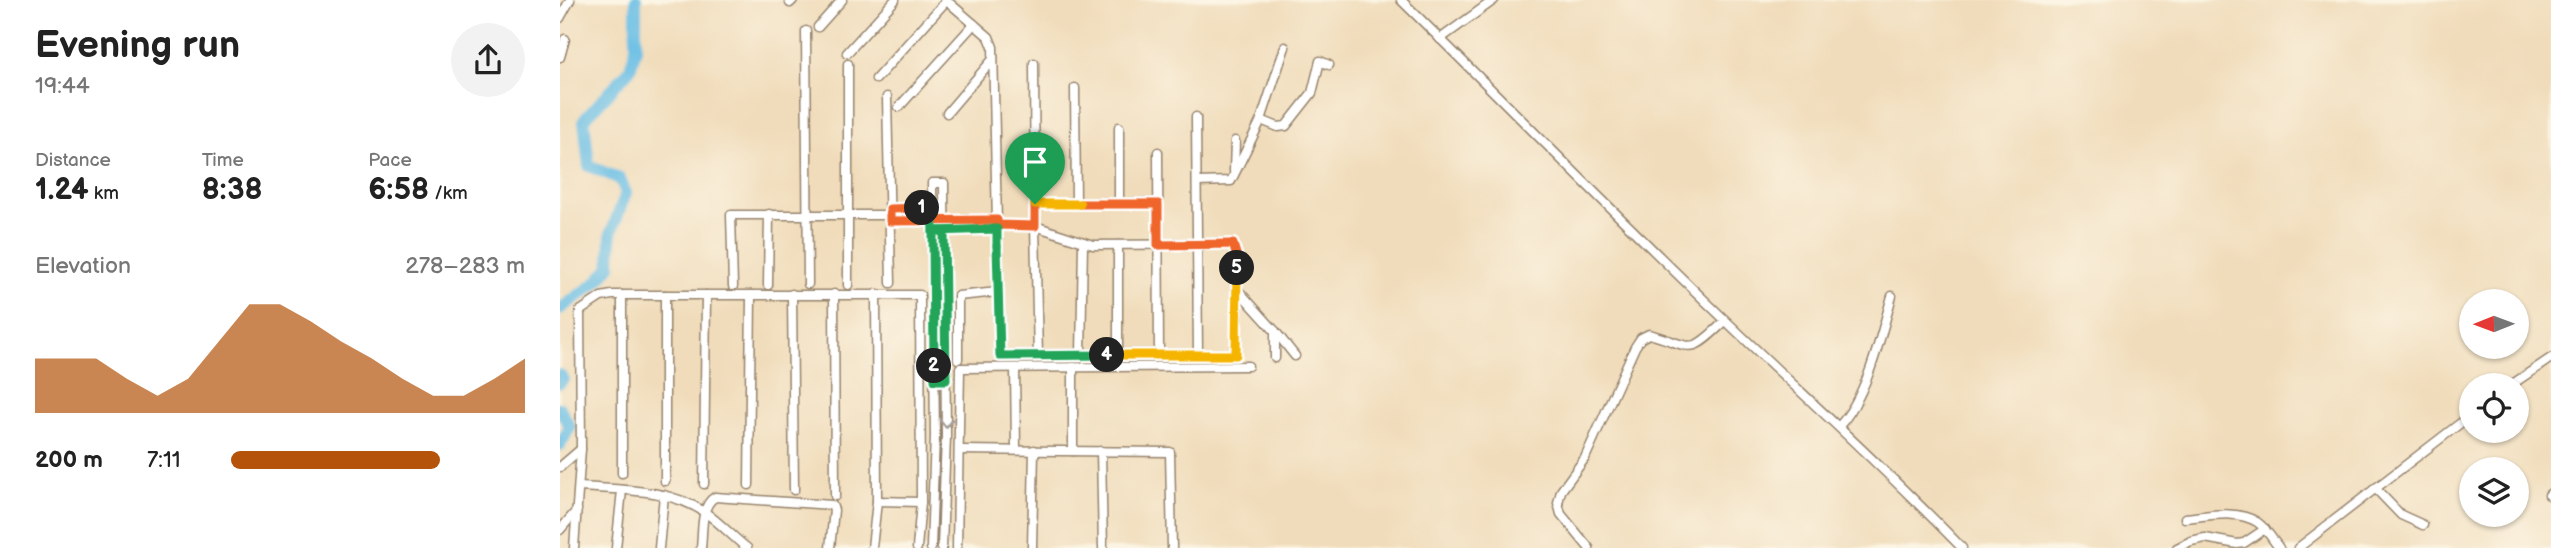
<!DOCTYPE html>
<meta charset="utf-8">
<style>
:root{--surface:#fff;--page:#f2f2f2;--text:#222;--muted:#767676;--accent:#b45309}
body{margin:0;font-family:"Balsamiq Sans",sans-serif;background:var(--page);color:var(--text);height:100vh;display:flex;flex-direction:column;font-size:26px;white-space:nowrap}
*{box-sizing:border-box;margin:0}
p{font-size:23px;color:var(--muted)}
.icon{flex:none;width:38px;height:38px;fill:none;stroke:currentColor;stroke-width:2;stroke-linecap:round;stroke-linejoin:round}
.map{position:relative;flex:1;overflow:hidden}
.panel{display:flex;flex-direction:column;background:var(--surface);width:560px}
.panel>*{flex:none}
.needle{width:46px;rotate:269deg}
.fabs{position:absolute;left:1899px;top:289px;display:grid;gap:14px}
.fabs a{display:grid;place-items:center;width:70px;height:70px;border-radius:50%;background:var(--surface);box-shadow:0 2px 5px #0004;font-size:35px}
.pin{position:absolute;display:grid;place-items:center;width:60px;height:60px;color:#fff;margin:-72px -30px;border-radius:50% 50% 50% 0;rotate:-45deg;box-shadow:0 0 7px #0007}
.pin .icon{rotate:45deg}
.km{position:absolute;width:35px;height:35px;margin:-18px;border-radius:50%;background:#222;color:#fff;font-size:19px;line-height:35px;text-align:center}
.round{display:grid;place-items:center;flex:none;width:74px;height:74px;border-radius:37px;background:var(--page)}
.overview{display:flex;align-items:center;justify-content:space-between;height:119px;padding:0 35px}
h1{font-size:38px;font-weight:600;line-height:52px}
.metrics{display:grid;grid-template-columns:repeat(3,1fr);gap:10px;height:119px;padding:7px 35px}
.metrics div{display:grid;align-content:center}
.metrics b{font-size:30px;font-weight:600}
.metrics small{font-size:19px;font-weight:400}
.metrics p{font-size:19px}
.chart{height:196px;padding:14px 35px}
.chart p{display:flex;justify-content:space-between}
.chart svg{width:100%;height:126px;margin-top:7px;fill:var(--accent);opacity:.7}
ul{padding:0 35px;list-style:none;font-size:23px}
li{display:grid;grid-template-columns:112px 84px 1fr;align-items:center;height:52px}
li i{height:18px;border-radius:9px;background:var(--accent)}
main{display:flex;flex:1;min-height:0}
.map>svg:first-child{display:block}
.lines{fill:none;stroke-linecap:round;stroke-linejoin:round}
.river{stroke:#68bee5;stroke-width:12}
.street-casing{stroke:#96836c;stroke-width:11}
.street{stroke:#fff;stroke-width:8}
.oneway{stroke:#a79f9a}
.split-1-casing{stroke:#fff;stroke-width:14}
.split-2-casing{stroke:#fff;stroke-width:14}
.split-3-casing{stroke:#fff;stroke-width:14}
.split-4-casing{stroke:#fff;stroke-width:14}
.split-5-casing{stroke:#fff;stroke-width:14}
.split-6-casing{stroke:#fff;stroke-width:14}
.split-7-casing{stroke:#fff;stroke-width:14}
.split-1{stroke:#f0652b;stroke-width:9}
.split-2{stroke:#22a559;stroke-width:9}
.split-3{stroke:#22a559;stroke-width:9}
.split-4{stroke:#22a559;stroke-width:9}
.split-5{stroke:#f5b400;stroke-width:9}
.split-6{stroke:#f0652b;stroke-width:9}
.split-7{stroke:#f5b400;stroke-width:9}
</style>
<main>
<section class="panel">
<div class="overview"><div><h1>Evening run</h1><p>19:44</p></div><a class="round"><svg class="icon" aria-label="share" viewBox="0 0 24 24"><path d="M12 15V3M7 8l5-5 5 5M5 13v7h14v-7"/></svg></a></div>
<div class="metrics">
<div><p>Distance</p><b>1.24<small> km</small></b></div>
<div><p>Time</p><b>8:38</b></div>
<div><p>Pace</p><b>6:58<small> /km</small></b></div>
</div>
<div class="chart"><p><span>Elevation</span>278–283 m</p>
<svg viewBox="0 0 160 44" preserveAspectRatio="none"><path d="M0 44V25L10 25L20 25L30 32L40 38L50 32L60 19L70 6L80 6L90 12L100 19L110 25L120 32L130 38L140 38L150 32L160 25V44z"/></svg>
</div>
<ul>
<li><b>200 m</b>7:11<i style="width:71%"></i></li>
</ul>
</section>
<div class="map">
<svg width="1991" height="548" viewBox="0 0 1991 548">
<rect width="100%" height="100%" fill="#fcf5e5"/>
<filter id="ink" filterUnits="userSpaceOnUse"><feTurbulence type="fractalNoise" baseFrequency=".0143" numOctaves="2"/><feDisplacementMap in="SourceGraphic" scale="14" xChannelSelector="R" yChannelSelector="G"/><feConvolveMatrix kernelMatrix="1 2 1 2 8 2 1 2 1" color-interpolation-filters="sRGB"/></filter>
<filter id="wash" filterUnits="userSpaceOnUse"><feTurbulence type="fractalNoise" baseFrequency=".00686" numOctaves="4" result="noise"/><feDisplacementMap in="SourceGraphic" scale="28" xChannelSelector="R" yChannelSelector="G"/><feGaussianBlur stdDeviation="1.57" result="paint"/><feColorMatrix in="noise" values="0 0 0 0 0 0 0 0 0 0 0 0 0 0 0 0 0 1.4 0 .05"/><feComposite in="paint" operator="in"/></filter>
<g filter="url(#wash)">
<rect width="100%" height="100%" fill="#f0dcba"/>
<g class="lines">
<!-- river -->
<g class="river">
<path d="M0 309 37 282 50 266 51 233 66 193 60 179 29 166 24 120 70 69 76 48V0"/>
<path d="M0 375 3 379 0 383"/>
<path d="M0 408 10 427 0 445"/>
</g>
</g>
</g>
<g filter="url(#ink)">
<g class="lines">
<defs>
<g id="street">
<path d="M386 0 429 37 433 47 440 356 558 354V245"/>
<path d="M841 0C949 106 1055 215 1165 320 1244 396 1326 469 1402 548"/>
<path d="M230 3 233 0"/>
<path d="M0 18 10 0"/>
<path d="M258 27 282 0"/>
<path d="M246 31 248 284"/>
<path d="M880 39 934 0"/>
<path d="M287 53 335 0"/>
<path d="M0 57 5 39"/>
<path d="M316 79 387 0"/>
<path d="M515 88 516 204"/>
<path d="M327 97 331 283"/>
<path d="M339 107 414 24"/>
<path d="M387 113 433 59"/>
<path d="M636 117 638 355"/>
<path d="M701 120 718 127 726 126 752 93 760 61 769 65"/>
<path d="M559 127V204"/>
<path d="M598 152 599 355"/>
<path d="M674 171 675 141"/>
<path d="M637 182 671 181 701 120 725 47"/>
<path d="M475 204 598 203"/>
<path d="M330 209 376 208"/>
<path d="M330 221 437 220"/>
<path d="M437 225 475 226 474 63"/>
<path d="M381 231 437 229"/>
<path d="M208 285 209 214"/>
<path d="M288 285V64"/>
<path d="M173 286 171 215H330"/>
<path d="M677 289 715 331 735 356"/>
<path d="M232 294 234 490"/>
<path d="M274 294 275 496"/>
<path d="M62 295V473"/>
<path d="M105 295V481"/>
<path d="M521 355 523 243"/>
<path d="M478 356 475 226 533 245 673 244 677 257 676 355 558 354"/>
<path d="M715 358V331"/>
<path d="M398 359V296L438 292"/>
<path d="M513 367V451"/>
<path d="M455 368 456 450"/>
<path d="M1951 385 1991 358"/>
<path d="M1279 426C1307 397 1321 335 1332 296"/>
<path d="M400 450 610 452 612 548"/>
<path d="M541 451 543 548"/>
<path d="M0 467 21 449"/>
<path d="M144 484 146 295"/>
<path d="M189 485 191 295"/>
<path d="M19 487C62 490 109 488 146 513 160 523 173 537 187 548"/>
<path d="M1815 488 1841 515 1863 525"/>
<path d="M1989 495 1991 493"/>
<path d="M317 501 361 502"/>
<path d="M1625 518C1648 516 1677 509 1697 522 1706 528 1713 540 1719 548"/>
<path d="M0 530 17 510"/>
<path d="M14 548 21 449 20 311 41 297 52 295H360L361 502 357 548"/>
<path d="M56 548 62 490"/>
<path d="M99 548 104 495"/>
<path d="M141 548C143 532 140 506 155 497L272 505 274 510 270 548"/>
<path d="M312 548 317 501 316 294"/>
<path d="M371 548 375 436 372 183H384L386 436 382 548"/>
<path d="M397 548 400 368 688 366"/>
<path d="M472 548 474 450"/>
<path d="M1029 548 1001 514 998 503 1001 491 1025 458 1075 347 1081 338 1089 334C1134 346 1127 358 1165 321"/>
<path d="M1617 548 1631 541 1645 538 1677 544 1684 543 1705 529"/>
<path d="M1738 548 1911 415"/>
</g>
</defs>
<!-- street casing -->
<use href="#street" class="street-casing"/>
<!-- street -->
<use href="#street" class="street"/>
</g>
<!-- one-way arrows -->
<defs><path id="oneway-chevron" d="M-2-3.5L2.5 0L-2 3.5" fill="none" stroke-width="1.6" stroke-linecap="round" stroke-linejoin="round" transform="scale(1.75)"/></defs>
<use class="oneway" href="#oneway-chevron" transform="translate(386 423) rotate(90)"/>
</g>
<g class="lines" filter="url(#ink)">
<defs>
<path id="split-1" d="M362 208 330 209V221L437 220V225L475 226V204"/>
<path id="split-2" d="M362 208H372L373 231H384L386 380H375L374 366"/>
<path id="split-3" d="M374 366 373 231 437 229V246"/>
<path id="split-4" d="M437 246 440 356 547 355"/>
<path id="split-5" d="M547 355H676L677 268"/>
<path id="split-6" d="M520 204H598V245L673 244 677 257V268"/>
<path id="split-7" d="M475 204H520"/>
</defs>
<!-- split-1 casing -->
<use href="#split-1" class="split-1-casing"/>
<!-- split-2 casing -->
<use href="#split-2" class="split-2-casing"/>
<!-- split-3 casing -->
<use href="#split-3" class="split-3-casing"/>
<!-- split-4 casing -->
<use href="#split-4" class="split-4-casing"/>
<!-- split-5 casing -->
<use href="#split-5" class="split-5-casing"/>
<!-- split-6 casing -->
<use href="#split-6" class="split-6-casing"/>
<!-- split-7 casing -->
<use href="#split-7" class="split-7-casing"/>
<!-- split-1 -->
<use href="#split-1" class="split-1"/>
<!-- split-2 -->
<use href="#split-2" class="split-2"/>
<!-- split-3 -->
<use href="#split-3" class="split-3"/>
<!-- split-4 -->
<use href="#split-4" class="split-4"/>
<!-- split-5 -->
<use href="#split-5" class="split-5"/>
<!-- split-6 -->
<use href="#split-6" class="split-6"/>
<!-- split-7 -->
<use href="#split-7" class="split-7"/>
</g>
</svg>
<div class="fabs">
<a><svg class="needle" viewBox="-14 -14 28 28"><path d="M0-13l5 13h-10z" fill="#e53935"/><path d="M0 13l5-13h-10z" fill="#767676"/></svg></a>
<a><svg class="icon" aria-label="locate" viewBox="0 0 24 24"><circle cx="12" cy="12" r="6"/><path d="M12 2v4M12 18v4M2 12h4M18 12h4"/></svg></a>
<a><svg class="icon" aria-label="layers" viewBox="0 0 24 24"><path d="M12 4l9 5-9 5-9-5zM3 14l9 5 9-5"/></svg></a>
</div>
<div class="pin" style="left:475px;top:204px;background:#1e9e55"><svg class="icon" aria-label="arrive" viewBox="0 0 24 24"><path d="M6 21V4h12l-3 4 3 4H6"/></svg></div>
<b class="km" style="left:362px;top:208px">1</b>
<b class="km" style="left:374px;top:366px">2</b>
<b class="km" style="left:547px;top:355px">4</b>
<b class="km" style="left:677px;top:268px">5</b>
</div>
</main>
